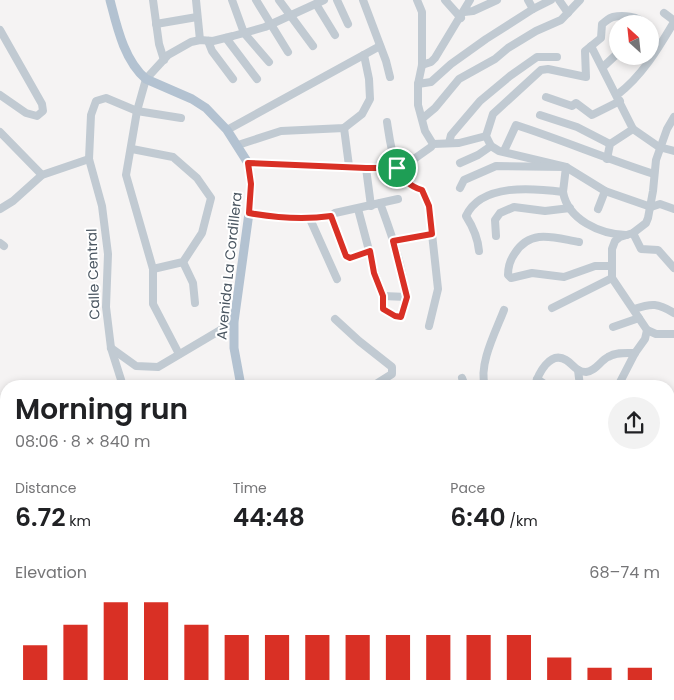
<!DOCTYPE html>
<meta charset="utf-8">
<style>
:root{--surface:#fff;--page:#f2f2f2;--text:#202124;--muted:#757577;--accent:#d93025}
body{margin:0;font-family:Poppins,sans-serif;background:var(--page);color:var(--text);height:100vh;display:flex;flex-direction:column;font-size:19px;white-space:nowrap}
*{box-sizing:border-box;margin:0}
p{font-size:16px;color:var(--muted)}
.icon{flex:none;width:28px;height:28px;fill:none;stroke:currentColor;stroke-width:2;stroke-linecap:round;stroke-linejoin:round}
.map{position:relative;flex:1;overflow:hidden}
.details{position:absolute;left:0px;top:380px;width:675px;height:320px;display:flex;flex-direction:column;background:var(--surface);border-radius:20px 20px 0 0;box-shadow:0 2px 8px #0003}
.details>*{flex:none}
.needle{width:32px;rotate:333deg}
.buttons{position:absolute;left:609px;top:15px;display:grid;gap:10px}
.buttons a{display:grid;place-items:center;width:50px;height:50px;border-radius:50%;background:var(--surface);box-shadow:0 2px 8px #0003;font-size:25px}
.pin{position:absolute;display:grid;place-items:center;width:42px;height:42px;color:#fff;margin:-21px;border:2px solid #fff;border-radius:50%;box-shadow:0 1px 5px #0007}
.round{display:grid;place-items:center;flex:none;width:52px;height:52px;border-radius:26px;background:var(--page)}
.headline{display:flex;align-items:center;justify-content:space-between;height:85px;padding:0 15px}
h1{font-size:28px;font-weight:600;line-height:38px}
.stats{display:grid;grid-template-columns:repeat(3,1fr);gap:8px;height:85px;padding:5px 15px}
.stats div{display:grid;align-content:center}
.stats b{font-size:25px;font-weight:600}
.stats small{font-size:14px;font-weight:400}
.stats p{font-size:14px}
.chart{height:140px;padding:10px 15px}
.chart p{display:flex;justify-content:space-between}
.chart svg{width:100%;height:90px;margin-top:5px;stroke:var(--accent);stroke-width:6}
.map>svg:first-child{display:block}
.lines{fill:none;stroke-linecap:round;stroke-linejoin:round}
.stream{stroke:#90daee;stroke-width:1}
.minor{stroke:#c1cad2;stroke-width:8}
.major{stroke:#b3c2d1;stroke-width:9}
.route-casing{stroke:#fff;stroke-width:10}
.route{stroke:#d93025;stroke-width:6}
.labels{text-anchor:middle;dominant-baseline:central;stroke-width:4;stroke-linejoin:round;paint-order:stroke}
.street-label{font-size:14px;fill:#4a5661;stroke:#fff}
</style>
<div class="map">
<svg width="674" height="700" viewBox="0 0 674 700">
<rect width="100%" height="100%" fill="#f5f3f3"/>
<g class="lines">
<!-- stream -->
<path class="stream" d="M669 578 674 580"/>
<!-- minor -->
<g class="minor">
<path d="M153 0 159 44 164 60"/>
<path d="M196 0 200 40"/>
<path d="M232 0 244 33 269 62"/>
<path d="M256 0 288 52"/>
<path d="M279 0 313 46"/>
<path d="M337 0 348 24"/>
<path d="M363 0 386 61 390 77"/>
<path d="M445 0 461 18"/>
<path d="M528 0 533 9"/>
<path d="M559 0 568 13"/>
<path d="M316 4 335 35"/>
<path d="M464 12 473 11 497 0"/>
<path d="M156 24 197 17"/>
<path d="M644 24C639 16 622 15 613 17 609 18 605 22 602 24L601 38 585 51 586 77 548 69 541 70 493 114 486 136 491 146 499 151 566 167 605 191 651 207"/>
<path d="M0 30 42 104 43 111 37 116 26 113 0 95"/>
<path d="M226 38 257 79"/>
<path d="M208 41 212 51 233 79"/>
<path d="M591 46 633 129 659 147 674 151"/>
<path d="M422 65 431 62 435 58 470 0"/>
<path d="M603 67 618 53"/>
<path d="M418 84 431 82 451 64 486 39 533 9 551 0"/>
<path d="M617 95C642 76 658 49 674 22L672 19 664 13"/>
<path d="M546 97 572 106 576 103 592 115 620 101"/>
<path d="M540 115 577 127 610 144"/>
<path d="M423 118 435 108 459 79 495 59 508 48 536 31 561 20 580 0"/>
<path d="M387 122C391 148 394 182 422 190L429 206 438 289 429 326"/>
<path d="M344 128 349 166"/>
<path d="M227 130 380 46"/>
<path d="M0 132 42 175"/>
<path d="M449 143 451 135 480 101 510 76 537 57H557"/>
<path d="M433 144 459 143 486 136"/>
<path d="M238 145 281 131 344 128 362 114 370 99 369 79 364 55"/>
<path d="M132 149 173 157 197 178 211 198 202 233 183 262 153 269"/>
<path d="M504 151 516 125C562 140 607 159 654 174"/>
<path d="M607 159 610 144 633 129"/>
<path d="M248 163 366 168H397L414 159 431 147 433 144 425 131 418 105V84L422 65V12L417 0"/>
<path d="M460 163 478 155 491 146"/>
<path d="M366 168 371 206"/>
<path d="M460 188 464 180 496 166 566 167 563 192"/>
<path d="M651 207 660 204 674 209"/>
<path d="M0 209 13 201 42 175 89 159"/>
<path d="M358 209 375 273 383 296V309L395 316 401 317C415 294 389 228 380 203"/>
<path d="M598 209 605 191"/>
<path d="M249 213C277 218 303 220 331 216"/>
<path d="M310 219 337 279"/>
<path d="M633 233 641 249 658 250 674 268"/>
<path d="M496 236 495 220 500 213 514 207 545 211 570 208"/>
<path d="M393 241 431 234"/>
<path d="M579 242C555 238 531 228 515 253 510 260 508 267 508 275L511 278 532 273 564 277 595 266H611"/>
<path d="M0 243 4 246"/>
<path d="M370 251 350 258 346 256 331 216 335 213 398 199"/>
<path d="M479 251C478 238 473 227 466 216 481 183 533 188 563 192 568 220 600 234 626 235"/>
<path d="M183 262 193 283 195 303"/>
<path d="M383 296 407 297"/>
<path d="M552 308 612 278"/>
<path d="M634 309C652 303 658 303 674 313"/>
<path d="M335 319 359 341 392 367V374L373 386"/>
<path d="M613 327 639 318"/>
<path d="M647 330 656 334H674"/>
<path d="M111 348 136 366 158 367 234 322"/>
<path d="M179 354 153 304V269L126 175 137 111 146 79 168 55 191 42 200 40 213 41 233 36 265 27 324 0"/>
<path d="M578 370 580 386"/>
<path d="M462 378 465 386"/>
<path d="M537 379 548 386"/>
<path d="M123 386 111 348 106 307 108 254 102 206 89 159 91 115 96 101 106 98 137 111 181 118"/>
<path d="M485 386C478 365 496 331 504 310"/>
<path d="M535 386C538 374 550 350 566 360 573 364 576 372 586 372 596 371 600 361 608 357 616 352 626 353 635 353"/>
<path d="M618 386 635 353 645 339 647 330 612 278V249L615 241 620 237 633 233 646 223 648 218 653 191 656 160 667 129 674 117"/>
<path d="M669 430 674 433"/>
<path d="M0 460 6 459"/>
<path d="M669 476 674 469"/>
<path d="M669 486 674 490"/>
<path d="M669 525 674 527"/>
<path d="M669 550 674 554"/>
<path d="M0 578 6 587"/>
<path d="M669 595H674"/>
<path d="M0 633H6"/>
<path d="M245 694 251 700"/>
<path d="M470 694 472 700"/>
<path d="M66 700 68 694"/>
<path d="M256 700 260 694"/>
<path d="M363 700 369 694"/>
<path d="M389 700 398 694"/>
<path d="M506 700 507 694"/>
</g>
<!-- major -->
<g class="major">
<path d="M110 0C117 27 124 60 146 79L192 99 206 108 227 130 248 163 251 184 249 213 234 322V348L241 386"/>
<path d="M648 694 664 700"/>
</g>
</g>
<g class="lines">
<defs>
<path id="route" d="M248 163 366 168H397C404 180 409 186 422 190L429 206 432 234 393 241 407 297 401 317 395 316 383 309V296L374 273 370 251 350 258 346 256 331 216C303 220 277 218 249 213L251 184Z"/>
</defs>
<!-- route casing -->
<use href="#route" class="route-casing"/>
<!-- route -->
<use href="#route" class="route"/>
</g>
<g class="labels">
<!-- street labels -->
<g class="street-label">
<text transform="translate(229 266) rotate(-84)">Avenida La Cordillera</text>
<text transform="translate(93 274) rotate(-92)">Calle Central</text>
</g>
</g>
</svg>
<div class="buttons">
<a><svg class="needle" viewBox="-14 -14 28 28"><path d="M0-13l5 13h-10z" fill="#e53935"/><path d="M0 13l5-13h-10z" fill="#757577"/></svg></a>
</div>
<div class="pin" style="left:397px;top:168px;background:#1e9e55"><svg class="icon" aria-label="arrive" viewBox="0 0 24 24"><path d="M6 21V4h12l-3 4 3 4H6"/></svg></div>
<section class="details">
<div class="headline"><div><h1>Morning run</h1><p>08:06 · 8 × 840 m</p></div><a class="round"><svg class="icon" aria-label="share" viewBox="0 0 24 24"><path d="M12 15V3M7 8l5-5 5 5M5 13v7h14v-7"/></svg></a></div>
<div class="stats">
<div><p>Distance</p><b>6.72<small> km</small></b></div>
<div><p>Time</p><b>44:48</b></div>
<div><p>Pace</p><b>6:40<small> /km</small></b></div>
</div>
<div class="chart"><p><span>Elevation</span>68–74 m</p>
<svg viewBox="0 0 160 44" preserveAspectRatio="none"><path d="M5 44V27M15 44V17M25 44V6M35 44V6M45 44V17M55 44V22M65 44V22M75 44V22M85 44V22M95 44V22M105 44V22M115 44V22M125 44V22M135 44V33M145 44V38M155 44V38"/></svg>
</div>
</section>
</div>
